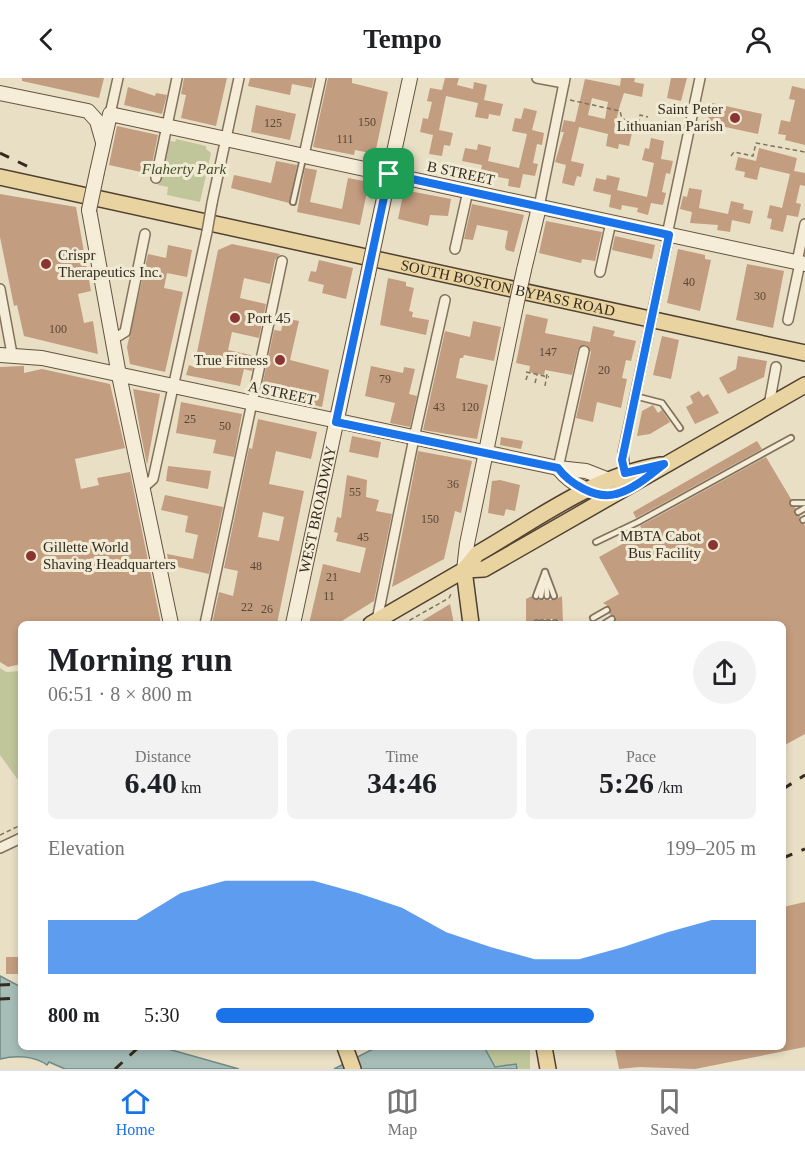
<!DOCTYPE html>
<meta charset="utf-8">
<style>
:root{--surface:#fff;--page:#f2f2f2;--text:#202124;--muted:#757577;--line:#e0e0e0;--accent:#1a73e8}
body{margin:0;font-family:Georgia,serif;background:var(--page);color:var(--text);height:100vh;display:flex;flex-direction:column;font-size:22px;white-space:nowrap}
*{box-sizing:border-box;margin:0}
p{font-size:20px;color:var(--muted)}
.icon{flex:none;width:33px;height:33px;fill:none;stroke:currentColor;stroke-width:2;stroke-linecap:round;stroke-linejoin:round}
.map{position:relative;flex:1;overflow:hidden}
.panel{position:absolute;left:18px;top:543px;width:768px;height:429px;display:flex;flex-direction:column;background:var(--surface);border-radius:9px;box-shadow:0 3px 9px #0003}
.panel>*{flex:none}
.pin{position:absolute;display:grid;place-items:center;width:51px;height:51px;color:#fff;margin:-26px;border-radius:12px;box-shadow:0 3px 9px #0006}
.round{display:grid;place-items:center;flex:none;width:63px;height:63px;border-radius:32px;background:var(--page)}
.overview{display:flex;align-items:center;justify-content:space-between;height:102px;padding:0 30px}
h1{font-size:33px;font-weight:700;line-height:45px}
.figures{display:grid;grid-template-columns:repeat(3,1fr);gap:9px;height:102px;padding:6px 30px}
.figures div{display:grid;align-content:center;border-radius:9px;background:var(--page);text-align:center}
.figures b{font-size:30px;font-weight:700}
.figures small{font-size:16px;font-weight:400}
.figures p{font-size:16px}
.chart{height:168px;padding:12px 30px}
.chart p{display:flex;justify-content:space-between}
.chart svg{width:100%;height:108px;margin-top:6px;fill:var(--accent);opacity:.7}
ul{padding:0 30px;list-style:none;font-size:20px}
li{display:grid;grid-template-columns:96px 72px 1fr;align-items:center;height:45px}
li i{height:15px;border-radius:8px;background:var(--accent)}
header{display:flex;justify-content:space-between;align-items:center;height:78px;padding:0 30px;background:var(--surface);font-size:27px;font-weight:700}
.menu{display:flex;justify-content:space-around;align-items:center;height:84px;border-top:2px solid var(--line);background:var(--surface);font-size:16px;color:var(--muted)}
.menu a{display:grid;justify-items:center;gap:3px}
.menu .on{color:var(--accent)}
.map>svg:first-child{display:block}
.green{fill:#c0c69a}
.water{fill:#a6bdb7;stroke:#6e8a84;stroke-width:1.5}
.building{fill:#c39d7f;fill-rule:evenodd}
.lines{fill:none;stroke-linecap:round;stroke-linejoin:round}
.lane-casing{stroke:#82725d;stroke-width:8}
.street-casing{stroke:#82725d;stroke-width:12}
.secondary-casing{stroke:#645340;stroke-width:16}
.primary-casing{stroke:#504031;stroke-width:18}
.path{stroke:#82725d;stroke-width:1.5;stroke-dasharray:4.5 3;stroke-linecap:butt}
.lane{stroke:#f5edd7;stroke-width:4.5}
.street{stroke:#f5edd7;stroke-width:9}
.secondary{stroke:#f5edd7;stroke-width:14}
.primary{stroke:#e9d4a1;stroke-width:15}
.rail{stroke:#342a1f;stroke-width:3;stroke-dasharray:10 10;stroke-linecap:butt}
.street-bridge-casing{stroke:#82725d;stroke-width:12;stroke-linecap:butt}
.secondary-bridge-casing{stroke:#645340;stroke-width:16;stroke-linecap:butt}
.street-bridge{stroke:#f5edd7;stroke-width:9}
.secondary-bridge{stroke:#f5edd7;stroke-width:14}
.route-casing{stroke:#fff;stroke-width:12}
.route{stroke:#1a73e8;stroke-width:8}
.poi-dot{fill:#8b3533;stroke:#f1ead4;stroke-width:2}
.labels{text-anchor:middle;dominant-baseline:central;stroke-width:6;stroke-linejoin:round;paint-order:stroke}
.number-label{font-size:12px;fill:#584737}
.poi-label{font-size:15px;fill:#342a1f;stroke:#f1ead4;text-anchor:end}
.park-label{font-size:15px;font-style:italic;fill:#444e28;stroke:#f1ead4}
.street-label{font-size:15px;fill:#342a1f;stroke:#f1ead4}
</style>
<header><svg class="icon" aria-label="back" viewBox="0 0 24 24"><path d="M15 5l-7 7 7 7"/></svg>Tempo<svg class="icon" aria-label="person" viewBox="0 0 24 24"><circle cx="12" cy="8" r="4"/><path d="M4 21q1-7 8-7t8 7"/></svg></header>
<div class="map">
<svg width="805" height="991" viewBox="0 0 805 991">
<rect width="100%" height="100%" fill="#e9dfc5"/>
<!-- green -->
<g class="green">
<path d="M176 61 206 68V71L211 75 200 124 167 117 168 109 158 107 167 62 175 64Z"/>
<path d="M0 590 6 594 21 593V706L0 677Z"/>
<path d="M484 969H530V991H517L516 986 495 989Z"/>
</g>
<!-- water -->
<g class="water">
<path d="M0 898 21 909V969H161L239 991H65L49 984 47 987C35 978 16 977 0 981Z"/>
<path d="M377 969H484L495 989 516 986 517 991H334Z"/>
</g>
<!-- building -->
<g class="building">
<path d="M22 0H104L99 20 22 3Z"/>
<path d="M184 0H227L216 48 181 40 186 17 181 16Z"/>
<path d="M250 0H314L312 10 292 6 290 17 248 8Z"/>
<path d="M328 0H352V5L388 14 375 76 355 72 354 77 313 69Z"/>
<path d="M445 0H459L457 7 473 11 474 4 487 7 484 22 503 26 500 38 489 36 488 41 475 39 478 25 446 18 439 52 453 55 450 68 444 67 442 78 429 76 433 57 420 54 423 40 428 41 432 24 427 23 430 10 442 12Z"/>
<path d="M621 0H635L634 4 644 6 642 19 624 15 620 27 614 51 632 55 629 68 619 66 618 71 606 68 608 56 579 49 571 83 584 86 581 99 577 98 574 108 562 105 566 87 555 84 564 54H561L564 42 575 44 585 1 620 8ZM592 20 608 24 605 41 588 37Z"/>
<path d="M671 0H687L681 23 667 20Z"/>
<path d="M792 8 805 11V67L785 62 786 57 778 56 781 42 790 44 795 22 789 21Z"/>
<path d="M128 9 155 18 156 15 167 17 162 36 124 27Z"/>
<path d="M712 25 762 36 758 56 707 45Z"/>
<path d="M256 27 296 36 290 62 251 54Z"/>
<path d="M524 30 537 33 532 52 544 55 542 67 537 66 533 85 538 86 535 98 523 96 520 110 508 108 509 101 493 98 491 103 479 101 482 87 462 83 465 70 477 72 478 66 491 69 488 83 519 90 527 56 512 53 515 40 521 41Z"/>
<path d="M117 48 158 57 150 96 109 87Z"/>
<path d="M651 60 664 63 661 81 673 83 670 96 666 95 662 114 666 115 663 127 651 125 648 137 637 134 638 130 622 127 621 132 609 129 611 117 593 113 596 100 606 102 607 97 620 100 617 112 647 119 654 85 642 82 645 70 649 71Z"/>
<path d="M759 70 797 80 794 93 805 95V108L800 107 796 125 801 126 798 139 787 137 783 154 770 151 772 141 767 140 770 127 782 130 790 96 760 89 757 102 744 99 745 94 735 92 738 79 756 83Z"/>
<path d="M276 83 297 87 289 125 231 110 234 97 271 105Z"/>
<path d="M305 90 317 92 310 124 342 131 348 100 369 104 360 147 297 134Z"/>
<path d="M689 110 702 112 699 130 728 136 731 123 744 126 743 131 753 133 750 146 732 142 730 154 717 152 718 147 690 145 692 134 680 131 683 118 687 119Z"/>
<path d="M404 112 451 121 448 138 430 137 428 148 398 141Z"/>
<path d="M0 116 76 129 91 213 78 216 84 245 93 243 98 276 24 258 17 227 14 228 0 159Z"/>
<path d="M472 126 524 137 514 174 506 172 505 169 508 153 477 147 473 162 464 161Z"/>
<path d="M546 143 602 154 595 183 582 181 581 185 539 175Z"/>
<path d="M615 158 655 167 652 181 612 172Z"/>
<path d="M232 166 280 176 275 182 270 206 244 200 240 220 266 226 259 260 232 254 228 272 255 278 252 293 244 291 240 308 186 297 189 287 194 289 218 172Z"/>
<path d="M168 167 192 172 187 199 167 195 164 210 183 214 165 294 130 286 127 269 148 176 166 180Z"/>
<path d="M678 171 705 177V181L711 182 700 233 667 225Z"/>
<path d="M319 182 353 190 346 221 322 215 324 207 308 203 311 193 316 194Z"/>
<path d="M747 186 784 193 773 250 736 242Z"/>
<path d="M388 200 406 204V208L414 210 409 233 413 234 412 239 429 242 426 257 380 247Z"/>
<path d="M526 236 548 241 545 255 590 264 593 248 615 253 613 258 636 263 631 283 626 282 622 300 627 301 621 330 597 324 593 344 576 340 591 274 586 267 578 271 572 297 545 292 544 297 537 296 529 294 530 288 516 285Z"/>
<path d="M284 240 299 243 290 282 329 292 322 329 261 313 274 252 281 253Z"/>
<path d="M473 243 501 249 494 283 464 277 463 280H460L456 300 488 307 477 361 423 352 445 253 470 259Z"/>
<path d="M662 258 679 262 671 301 653 297Z"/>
<path d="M738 278 767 283 764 299 728 316 719 300 736 291Z"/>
<path d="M24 288V295L42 291 110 306 125 370 75 381 81 411 99 407 97 400 130 394 161 546H21V586L8 589 0 584V289Z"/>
<path d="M371 288 403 295 404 289 415 291 409 316 417 318 410 349 390 345 395 325 365 318Z"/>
<path d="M133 311 160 316 147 387 141 357Z"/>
<path d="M699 313 703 319 708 316 719 335 695 346 686 329 693 325 690 318Z"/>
<path d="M181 324 242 336 234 379 213 375 216 362 176 355Z"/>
<path d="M653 327 658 335 662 332 670 344 650 356 637 358 642 333Z"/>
<path d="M258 341 317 354 311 381 276 373 269 406 304 413 277 546H212L219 514 233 518 238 493 224 490 249 370 252 371ZM263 434 284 439 279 463 258 459Z"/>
<path d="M352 358 381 364 378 380 349 374Z"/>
<path d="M501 359 523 363 521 371 500 367Z"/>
<path d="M757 363 762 371 636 440 633 434Z"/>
<path d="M418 373 472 383 461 435 455 433 444 481 392 509Z"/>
<path d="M766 379 791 421 789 427 796 430 794 436 800 438 799 444 805 447V656L783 668V546H615L616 539 609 536 611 530 603 525 619 516 599 479 644 454 640 448Z"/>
<path d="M168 388 211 393 208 411 166 403Z"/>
<path d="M347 397 367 402 366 419 379 422 376 433 392 436 374 523 337 546H309L323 486 360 495 366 470 336 463 338 455 334 454 337 439 341 440Z"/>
<path d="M500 402 520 407 515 433 506 431 504 438 488 435 492 403Z"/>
<path d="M165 417 223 429 209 496 169 487 167 476 193 481 198 457 185 454 188 438 161 432Z"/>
<path d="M532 518 535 522H554L562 518 563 545 556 541H536L532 545 526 543V521Z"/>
<path d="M450 526 454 546H417Z"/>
<path d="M805 824V969L695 991 639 989 619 991 615 971 624 969H783V829Z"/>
<rect x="6" y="879" width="14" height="17"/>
</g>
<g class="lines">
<defs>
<g id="lane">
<path d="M293 124 303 80"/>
<path d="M635 318 662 325 680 350"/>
<path d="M793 425H805"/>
<path d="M798 434 805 430"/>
<path d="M803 442 805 441"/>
<path d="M596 464 638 444 791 360"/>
<path d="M545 494 554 518"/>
<path d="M546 503 547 518"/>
<path d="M536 518 545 494"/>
<path d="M541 518 543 506"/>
<path d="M593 540 607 532"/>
<path d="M537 545V546"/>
<path d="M542 545V546"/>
<path d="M548 545V546"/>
<path d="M555 545V546"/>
<path d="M604 546 612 541"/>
</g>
<g id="street">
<path d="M537 0 564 5"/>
<path d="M110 36 118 0"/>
<path d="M304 77 321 0"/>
<path d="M156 100 177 0"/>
<path d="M212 125 239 0"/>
<path d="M539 129 565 0"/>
<path d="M667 157 700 0"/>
<path d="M455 171 468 113"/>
<path d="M797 184 805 146"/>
<path d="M600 194 611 144"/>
<path d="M0 211 12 276"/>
<path d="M655 223 669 157"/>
<path d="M788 242 800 185"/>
<path d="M112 262 125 254 145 156"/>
<path d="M769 327 776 289"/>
<path d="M558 390 584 273"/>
<path d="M625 395 623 375 650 248"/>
<path d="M143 410 153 401 207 154"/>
<path d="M377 542 414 360 445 222"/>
<path d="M205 546 282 183"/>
<path d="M0 770 21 760"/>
</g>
<g id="secondary">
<path d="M0 15 88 33 97 43 103 64"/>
<path d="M97 94 110 36 805 186"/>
<path d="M89 132 119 297 171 546"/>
<path d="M378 148 410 0"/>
<path d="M524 192 539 129"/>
<path d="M0 277 42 280 558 390 586 393 609 402"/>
<path d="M558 390C571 407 594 418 616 416"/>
<path d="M464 492 467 466 516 228"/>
<path id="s1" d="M293 546 368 196"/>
</g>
<g id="primary">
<path id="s2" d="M0 99 805 275"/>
<path d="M464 492 484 491 805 307"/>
<path d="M464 492 471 546"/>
<path d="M371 546 464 492 477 476C536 442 593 398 661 387"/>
<path d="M345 969 353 991"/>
<path d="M544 969 548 991"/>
</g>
</defs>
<!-- lane casing -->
<use href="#lane" class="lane-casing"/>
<!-- street casing -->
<use href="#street" class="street-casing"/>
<!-- secondary casing -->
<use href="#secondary" class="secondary-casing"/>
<!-- primary casing -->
<use href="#primary" class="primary-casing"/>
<!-- path -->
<g class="path">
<path d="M570 22 620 33 622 41 639 44 640 37 648 39"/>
<path d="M731 78 734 74 753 78 756 65 805 74"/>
<path d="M526 294 549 299"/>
<path d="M526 302 528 295"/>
<path d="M535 305 537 297"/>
<path d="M545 308 547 296"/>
<path d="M403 546 449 520 452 514"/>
<path d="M0 757 21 747"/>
</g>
<!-- lane -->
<use href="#lane" class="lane"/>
<!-- street -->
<use href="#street" class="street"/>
<!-- secondary -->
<use href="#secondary" class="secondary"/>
<!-- primary -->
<use href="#primary" class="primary"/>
<!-- rail -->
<g class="rail">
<path d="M0 75 33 91"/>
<path d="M783 711 805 697"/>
<path d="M783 780 805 771"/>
<path d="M0 907 21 906"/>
<path d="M0 921 21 920"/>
<path d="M115 991 139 969"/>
</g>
<defs>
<g id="street-bridge">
<path d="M207 154 212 125"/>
<path d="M650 248 655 223"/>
</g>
<g id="secondary-bridge">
<path d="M89 132 97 94"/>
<path d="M368 196 378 148"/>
<path d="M516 228 524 192"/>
</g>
</defs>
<!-- street-bridge casing -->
<use href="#street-bridge" class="street-bridge-casing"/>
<!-- secondary-bridge casing -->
<use href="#secondary-bridge" class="secondary-bridge-casing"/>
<!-- street-bridge -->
<use href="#street-bridge" class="street-bridge"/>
<!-- secondary-bridge -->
<use href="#secondary-bridge" class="secondary-bridge"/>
</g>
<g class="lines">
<defs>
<path id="route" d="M389 96 669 157 622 382 625 395 664 386C650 397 633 412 616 416 596 422 569 405 558 390L336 344Z"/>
</defs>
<!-- route casing -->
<use href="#route" class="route-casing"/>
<!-- route -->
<use href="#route" class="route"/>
</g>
<!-- markers -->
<g class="poi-dot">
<circle cx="735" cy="40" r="6"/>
<circle cx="46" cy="186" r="6"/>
<circle cx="235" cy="240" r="6"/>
<circle cx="280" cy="282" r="6"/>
<circle cx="713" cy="467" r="6"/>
<circle cx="31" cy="478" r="6"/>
</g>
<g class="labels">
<!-- number labels -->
<g class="number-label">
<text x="367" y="44">150</text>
<text x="273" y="45">125</text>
<text x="345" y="61">111</text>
<text x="689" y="204">40</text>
<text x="760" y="218">30</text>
<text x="58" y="251">100</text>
<text x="548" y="274">147</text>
<text x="604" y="292">20</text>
<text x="385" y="301">79</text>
<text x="439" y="329">43</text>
<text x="470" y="329">120</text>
<text x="190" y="341">25</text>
<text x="225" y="348">50</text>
<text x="453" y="406">36</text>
<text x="355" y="414">55</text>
<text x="430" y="441">150</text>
<text x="363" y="459">45</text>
<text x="256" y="488">48</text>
<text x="332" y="499">21</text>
<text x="329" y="518">11</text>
<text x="247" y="529">22</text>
<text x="267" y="531">26</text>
</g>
<!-- poi labels -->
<g class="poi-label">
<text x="723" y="31">Saint Peter<tspan x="723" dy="17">Lithuanian Parish</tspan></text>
<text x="58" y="177" text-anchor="start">Crispr<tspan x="58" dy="17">Therapeutics Inc.</tspan></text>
<text x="247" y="240" text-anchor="start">Port 45</text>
<text x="268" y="282">True Fitness</text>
<text x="701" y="458">MBTA Cabot<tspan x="701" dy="17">Bus Facility</tspan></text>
<text x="43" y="469" text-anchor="start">Gillette World<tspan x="43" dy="17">Shaving Headquarters</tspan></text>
</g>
<!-- park labels -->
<g class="park-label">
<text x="184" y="91">Flaherty Park</text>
</g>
<!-- street labels -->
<g class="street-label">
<text transform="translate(461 95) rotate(12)">B STREET</text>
<text stroke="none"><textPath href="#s2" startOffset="520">SOUTH BOSTON BYPASS ROAD</textPath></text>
<text transform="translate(282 315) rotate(12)">A STREET</text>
<text stroke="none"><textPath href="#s1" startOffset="117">WEST BROADWAY</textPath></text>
</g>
</g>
</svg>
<div class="pin" style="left:389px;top:96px;background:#1e9e55"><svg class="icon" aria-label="arrive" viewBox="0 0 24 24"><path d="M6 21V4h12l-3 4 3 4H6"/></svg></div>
<section class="panel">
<div class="overview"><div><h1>Morning run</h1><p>06:51 · 8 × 800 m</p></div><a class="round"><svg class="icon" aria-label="share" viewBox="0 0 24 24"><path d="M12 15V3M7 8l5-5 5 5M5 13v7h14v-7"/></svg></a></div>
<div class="figures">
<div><p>Distance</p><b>6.40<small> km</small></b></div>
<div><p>Time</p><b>34:46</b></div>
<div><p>Pace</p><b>5:26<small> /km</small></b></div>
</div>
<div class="chart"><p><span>Elevation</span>199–205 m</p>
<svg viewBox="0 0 160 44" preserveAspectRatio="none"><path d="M0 44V22L10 22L20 22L30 11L40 6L50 6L60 6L70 11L80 17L90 27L100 33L110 38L120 38L130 33L140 27L150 22L160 22V44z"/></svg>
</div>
<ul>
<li><b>800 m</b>5:30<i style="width:70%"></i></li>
</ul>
</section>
</div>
<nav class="menu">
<a class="on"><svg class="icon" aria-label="home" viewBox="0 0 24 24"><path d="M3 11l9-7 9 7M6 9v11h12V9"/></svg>Home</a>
<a><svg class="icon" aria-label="map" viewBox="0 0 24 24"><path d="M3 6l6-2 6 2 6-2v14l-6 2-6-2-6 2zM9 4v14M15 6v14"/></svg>Map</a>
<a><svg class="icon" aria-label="saved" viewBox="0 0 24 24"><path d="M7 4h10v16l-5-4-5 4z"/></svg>Saved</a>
</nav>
